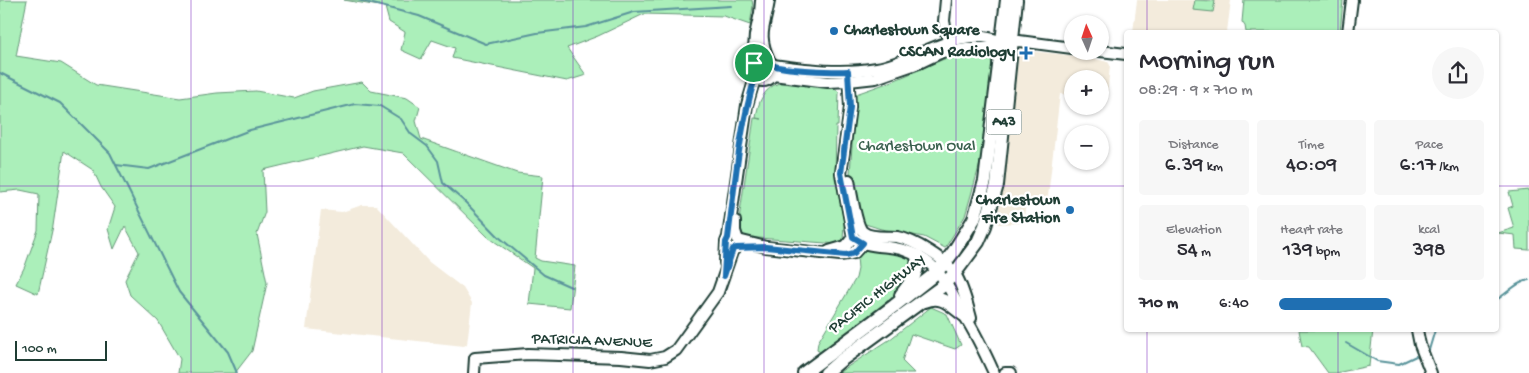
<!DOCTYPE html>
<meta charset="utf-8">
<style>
:root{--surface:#fff;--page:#f7f7f7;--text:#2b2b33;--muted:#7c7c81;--accent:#1f6fb2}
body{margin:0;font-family:"Gochi Hand",sans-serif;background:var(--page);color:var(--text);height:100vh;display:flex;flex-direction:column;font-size:19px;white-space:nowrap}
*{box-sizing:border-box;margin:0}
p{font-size:16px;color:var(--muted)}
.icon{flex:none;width:28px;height:28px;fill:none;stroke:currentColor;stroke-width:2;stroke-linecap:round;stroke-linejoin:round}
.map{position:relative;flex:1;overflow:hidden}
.details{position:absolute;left:1124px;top:30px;width:375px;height:302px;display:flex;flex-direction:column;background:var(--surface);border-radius:5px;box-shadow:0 1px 4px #0004}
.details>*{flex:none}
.needle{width:32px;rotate:357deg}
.tools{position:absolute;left:1064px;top:15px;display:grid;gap:10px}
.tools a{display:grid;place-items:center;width:45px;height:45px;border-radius:50%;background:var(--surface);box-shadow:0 1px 4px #0004;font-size:25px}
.scale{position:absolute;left:15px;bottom:12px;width:92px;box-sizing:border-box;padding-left:5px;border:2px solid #1f3d34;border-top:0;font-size:14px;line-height:18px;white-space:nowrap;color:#1f3d34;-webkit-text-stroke:4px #fff;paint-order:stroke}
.pin{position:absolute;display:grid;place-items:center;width:42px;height:42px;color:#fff;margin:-21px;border:2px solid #fff;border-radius:50%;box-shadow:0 1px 5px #0007}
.round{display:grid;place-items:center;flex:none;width:52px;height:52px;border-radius:26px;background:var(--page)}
.summary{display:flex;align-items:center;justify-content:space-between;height:85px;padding:0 15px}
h1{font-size:28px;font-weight:600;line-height:38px}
.stats{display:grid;grid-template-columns:repeat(3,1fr);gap:8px;height:85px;padding:5px 15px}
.stats div{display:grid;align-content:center;border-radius:5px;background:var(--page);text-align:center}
.stats b{font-size:21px;font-weight:600}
.stats small{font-size:14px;font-weight:400}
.stats p{font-size:14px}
ul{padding:0 15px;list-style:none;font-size:16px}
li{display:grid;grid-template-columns:80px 60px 1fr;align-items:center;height:38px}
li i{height:12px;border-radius:6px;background:var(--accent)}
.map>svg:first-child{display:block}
.built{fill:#f3ebdc}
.green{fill:#abefba;stroke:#659677}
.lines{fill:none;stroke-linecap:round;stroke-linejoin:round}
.stream{stroke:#5a949b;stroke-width:2}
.secondary-casing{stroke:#1f3d34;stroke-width:14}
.highway-casing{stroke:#1f3d34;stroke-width:16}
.secondary{stroke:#fff;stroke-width:10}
.highway{stroke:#fff;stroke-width:12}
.route-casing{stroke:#fff;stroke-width:10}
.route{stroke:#1f6fb2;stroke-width:6}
.grid{fill:none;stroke:#7b2cbf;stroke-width:1;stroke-opacity:0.55}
.poi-dot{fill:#1f6fb2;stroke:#fff;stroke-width:2}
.labels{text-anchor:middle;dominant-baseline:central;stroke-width:4.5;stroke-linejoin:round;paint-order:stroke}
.shield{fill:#fff;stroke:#627771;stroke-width:1}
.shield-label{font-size:15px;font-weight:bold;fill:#1f3d34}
.poi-label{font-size:16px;font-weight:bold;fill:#1f3d34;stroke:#fff;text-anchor:end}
.park-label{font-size:16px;fill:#3b614f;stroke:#fff}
.street-label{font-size:16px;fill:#1f3d34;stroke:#fff}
</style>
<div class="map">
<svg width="1529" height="373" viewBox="0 0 1529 373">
<rect width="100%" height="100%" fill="#fff"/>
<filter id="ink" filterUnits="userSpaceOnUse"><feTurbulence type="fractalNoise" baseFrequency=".02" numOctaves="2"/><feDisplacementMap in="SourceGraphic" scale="10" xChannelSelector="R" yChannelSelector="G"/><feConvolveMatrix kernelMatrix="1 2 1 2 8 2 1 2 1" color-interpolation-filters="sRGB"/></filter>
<g filter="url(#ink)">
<!-- built -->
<g class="built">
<path d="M1137 0H1231L1227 32H1133Z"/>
<path d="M1019 50 1087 57 1108 62 1110 65 1107 99 1100 98V79H1072V95L1060 94 1047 205 1026 203 1023 223 998 224 997 221 1007 163Z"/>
<path d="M362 205H376L429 262 463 288 472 303 467 344 464 346 306 329 321 210 342 212Z"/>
</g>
<!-- green -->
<g class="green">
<path d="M0 0H27L16 56 61 63 96 85 180 98 217 93 256 91 294 98 313 91 362 82 371 91 407 98 420 107 416 121 421 139 517 173 543 176 535 258 541 261 575 266 570 308 529 304 533 268 488 237 403 153 363 146 263 170 265 212 257 234 267 283 252 351 235 373H178L180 359 158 321 130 295 125 280 139 252 125 226 114 249 108 229 115 207 101 187 93 170 64 151 53 226 38 294 16 284 25 266 38 230 39 194 20 190 0 192Z"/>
<path d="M344 0H752L753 6 750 25 724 16 644 14 598 36 567 48 586 75 567 81 452 58 455 48 432 40 421 59 401 50 405 32 389 22 385 7Z"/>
<path d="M1195 0 1215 1 1213 12 1193 10Z"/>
<path d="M1244 0H1343L1340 32H1246L1245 26 1242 22Z"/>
<path d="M978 54C987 54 991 56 992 65L981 160 965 216 945 248 924 237 881 229 862 223 850 173 856 94 893 81 944 59Z"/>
<path d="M779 83H790L813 87 831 85 839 92 838 126H836L835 178 844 222 843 241 839 244 745 237 741 233 738 226 754 118 762 119 756 118C758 102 764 88 779 83Z"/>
<path d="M1529 190V250L1516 249 1515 235 1498 233 1514 228 1508 208 1513 206 1509 192Z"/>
<path d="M867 248C881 249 907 250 914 265L897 293 821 354 817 349 818 342 856 278 858 269 857 256Z"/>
<path d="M931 307 947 314 961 345 955 349 911 334 902 361 914 373H838L889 340Z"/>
<path d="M1299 330H1373L1369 366 1336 373H1328L1309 347 1302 346Z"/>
</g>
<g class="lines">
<!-- stream -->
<g class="stream">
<path d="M358 0 419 16 486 44 537 33 586 27 634 12 731 6"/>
<path d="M0 73 60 103 110 153 179 292 228 352 237 373"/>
<path d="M116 165 149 169 250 130 355 104 380 106 401 119 411 134 427 146 438 161 443 183 466 203 499 237 544 275 571 287"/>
<path d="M1496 300C1507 294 1516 282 1529 280"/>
<path d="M1346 343 1377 361 1399 364 1416 356"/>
<path d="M1429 350 1435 330"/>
</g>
<defs>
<g id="secondary">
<path d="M1348 32 1352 0"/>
<path d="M945 48 948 42 944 21 946 0"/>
<path d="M1100 51 1126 54"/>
<circle cx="763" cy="70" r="11"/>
<path d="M769 60C757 33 765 27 769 1"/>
<path d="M753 63 755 35 760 13 761 1"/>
<path d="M773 65C808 70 842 74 877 68 918 61 959 23 1002 42"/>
<path d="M848 71 850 107 841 173 853 237C863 248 890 245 904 250 942 263 946 286 964 315 976 334 985 353 994 373"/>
<path d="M773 75 828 82 849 81 876 78 890 73 919 63 942 52 967 48H991L1002 42 1019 41 1072 48"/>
<path d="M849 180C851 191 856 226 863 232 872 239 887 236 897 237 914 240 947 260 955 274 963 286 967 304 971 318"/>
<path d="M735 221V231L739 243 736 248"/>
<path d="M738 240 766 247 840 255 854 253 863 243"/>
<path d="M829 251 846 246 853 237"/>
<path d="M725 263 726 242 728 237 747 105 755 78"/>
<path d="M1417 330 1420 345 1431 373"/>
<path d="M474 373 475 358 528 354 621 357 650 360 665 357 676 350 718 292 733 249"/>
<path d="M1005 373H1011"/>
</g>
<g id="highway">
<path d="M901 295C910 283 920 272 917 256"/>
<path d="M925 301C942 294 950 305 964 315"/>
<path d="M804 373 894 306 931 277 945 263 954 251 974 219 985 181 1007 0"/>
<path d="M826 373 840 361 940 288 955 273 978 242 985 226 997 185 1016 0"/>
</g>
</defs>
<!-- secondary casing -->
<use href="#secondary" class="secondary-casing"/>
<!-- highway casing -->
<use href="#highway" class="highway-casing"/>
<!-- secondary -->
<use href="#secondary" class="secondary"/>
<!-- highway -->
<use href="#highway" class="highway"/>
</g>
</g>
<g class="lines" filter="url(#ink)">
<defs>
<path id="route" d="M760 59C768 59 768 62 773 65 781 70 837 72 848 71L850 107 841 173 853 237 863 243 854 253 846 255 766 247 736 248 733 249 724 276 726 242 728 238C735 184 739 130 755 78 749 70 752 63 760 59Z"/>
</defs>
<!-- route casing -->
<use href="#route" class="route-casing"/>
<!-- route -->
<use href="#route" class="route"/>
</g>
<!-- grid -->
<path class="grid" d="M191 0V373M382 0V373M573 0V373M764 0V373M956 0V373M1147 0V32M1338 0V32M0 186H1126M1496 186H1529M1147 330V373M1338 330V373"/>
<!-- markers -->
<g class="poi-dot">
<circle cx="834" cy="31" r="5"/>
<path d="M1023.5 45.5h5v5h5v5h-5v5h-5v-5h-5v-5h5z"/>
<circle cx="1070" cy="210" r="5"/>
</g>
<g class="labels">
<!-- shield labels -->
<rect class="shield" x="986.5" y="109.5" width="35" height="25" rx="4"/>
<g class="shield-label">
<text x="1004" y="122">A43</text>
</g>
<!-- poi labels -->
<g class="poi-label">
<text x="844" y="31" text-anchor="start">Charlestown Square</text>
<text x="1015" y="53">CSCAN Radiology</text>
<text x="1060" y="201">Charlestown<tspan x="1060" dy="18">Fire Station</tspan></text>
</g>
<!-- park labels -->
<g class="park-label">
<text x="917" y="147">Charlestown Oval</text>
</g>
<!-- street labels -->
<g class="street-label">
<text transform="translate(878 295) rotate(-38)">PACIFIC HIGHWAY</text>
<text transform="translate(592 342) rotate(2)">PATRICIA AVENUE</text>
</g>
</g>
</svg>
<div class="tools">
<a><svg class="needle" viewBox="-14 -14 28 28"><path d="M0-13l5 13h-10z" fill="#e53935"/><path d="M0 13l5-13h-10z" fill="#7c7c81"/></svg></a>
<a>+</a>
<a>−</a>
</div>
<div class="scale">100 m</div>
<div class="pin" style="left:754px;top:63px;background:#1e9e55"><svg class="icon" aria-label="arrive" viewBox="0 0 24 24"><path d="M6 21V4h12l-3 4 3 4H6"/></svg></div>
<section class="details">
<div class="summary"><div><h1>Morning run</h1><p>08:29 · 9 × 710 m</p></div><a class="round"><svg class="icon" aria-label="share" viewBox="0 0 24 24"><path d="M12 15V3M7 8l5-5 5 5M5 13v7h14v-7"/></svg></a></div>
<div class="stats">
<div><p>Distance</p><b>6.39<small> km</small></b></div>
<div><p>Time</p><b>40:09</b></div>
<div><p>Pace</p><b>6:17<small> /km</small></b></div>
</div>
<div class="stats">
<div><p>Elevation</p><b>54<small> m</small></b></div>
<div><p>Heart rate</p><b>139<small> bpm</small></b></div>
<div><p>kcal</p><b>398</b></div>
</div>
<ul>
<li><b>710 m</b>6:40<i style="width:55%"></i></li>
</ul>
</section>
</div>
